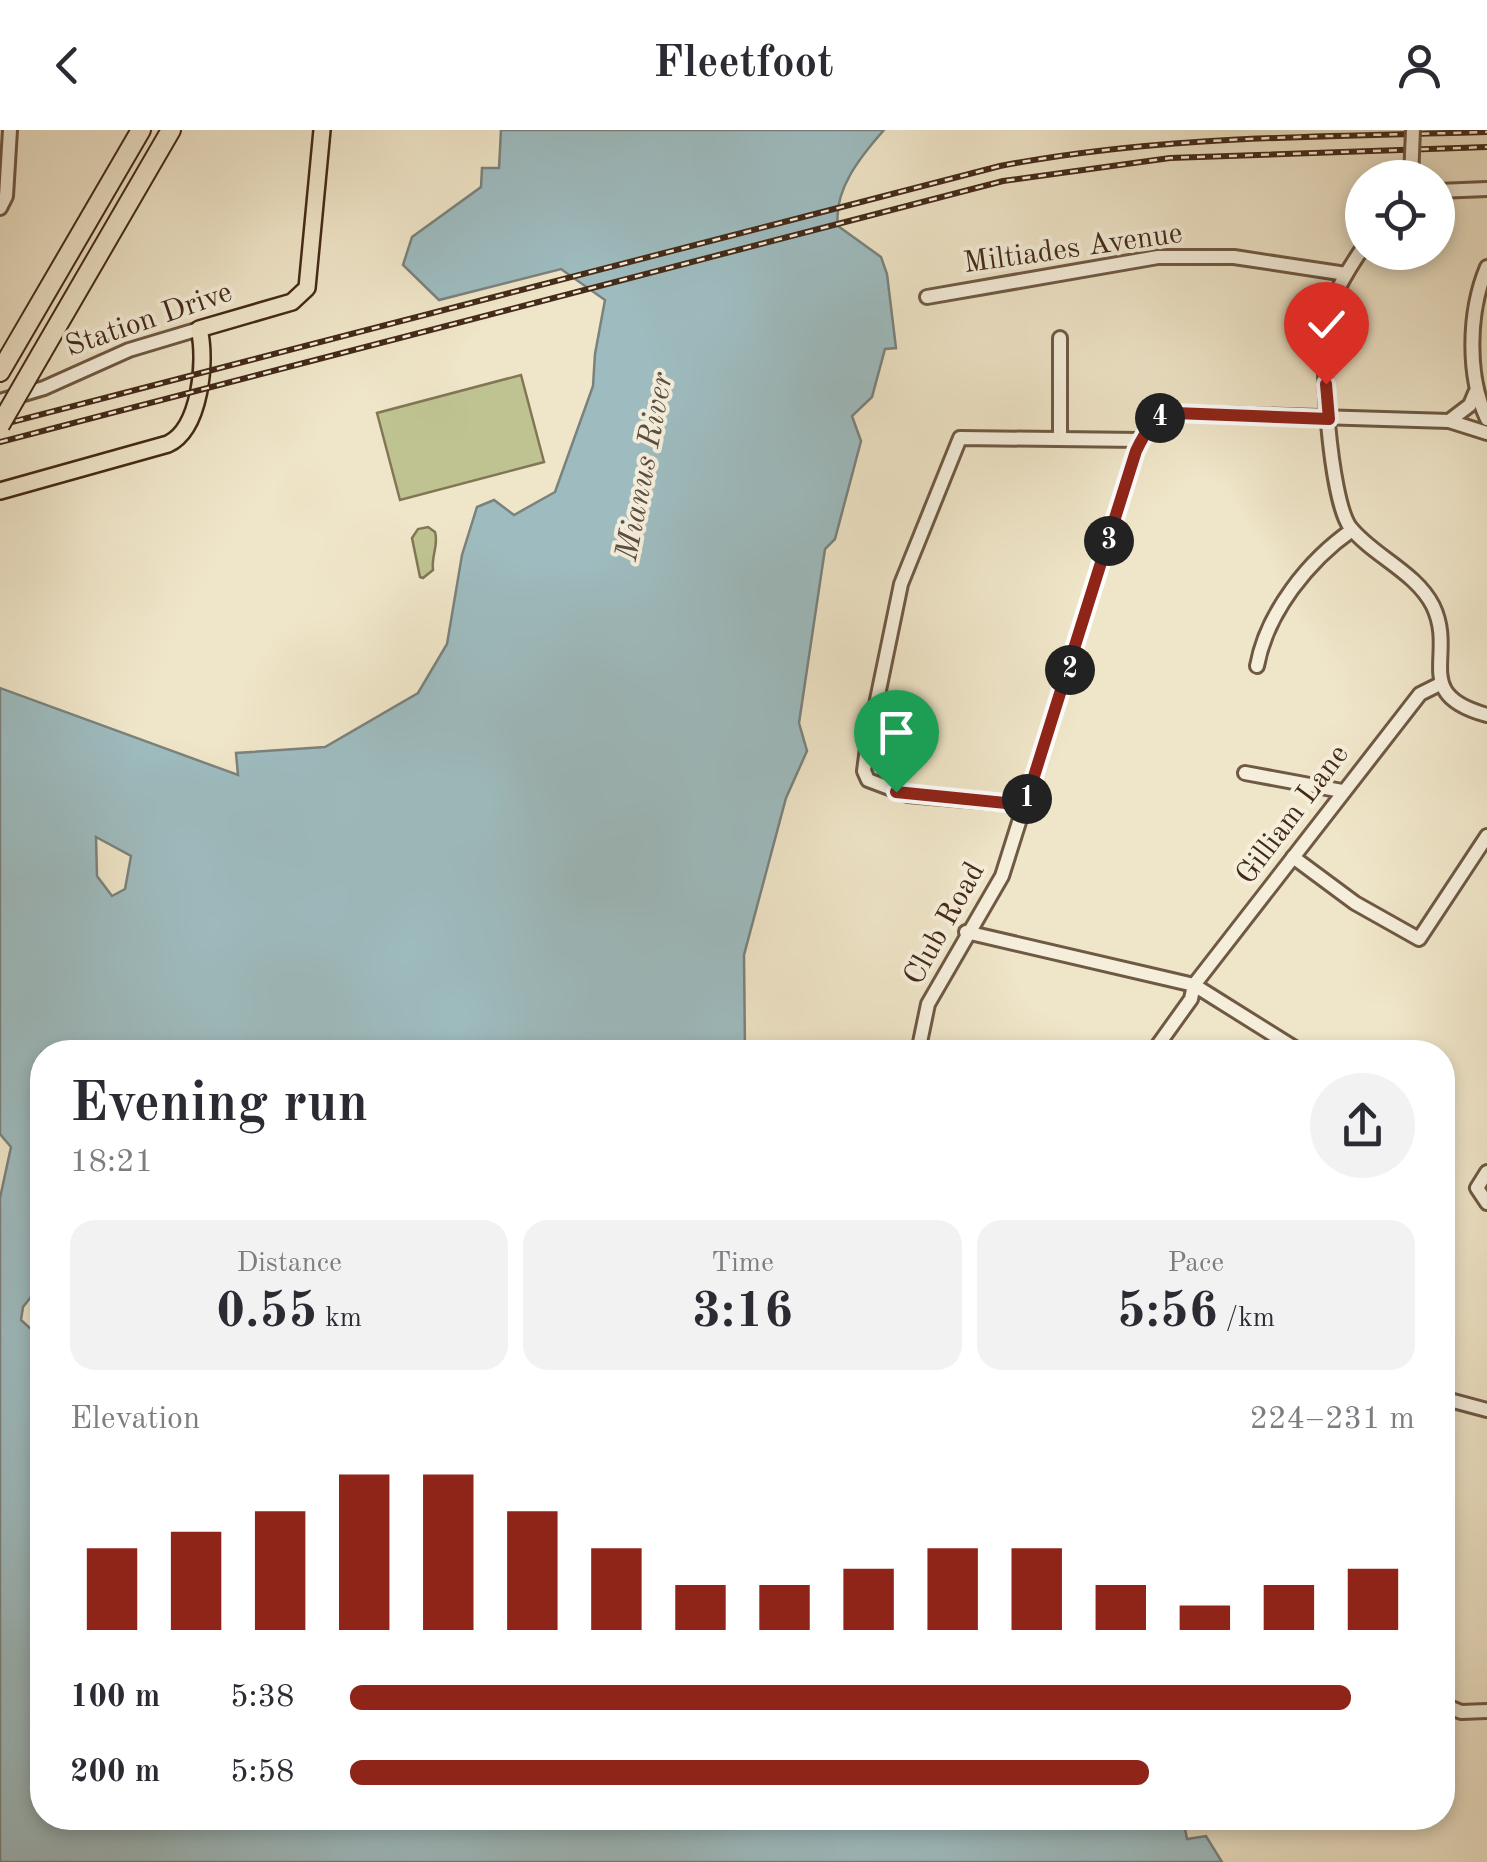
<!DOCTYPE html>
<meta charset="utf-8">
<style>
:root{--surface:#fff;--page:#f2f2f3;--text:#2b2b33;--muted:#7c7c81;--accent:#8f2418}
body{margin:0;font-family:"Old Standard TT",serif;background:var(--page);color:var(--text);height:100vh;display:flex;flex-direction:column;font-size:38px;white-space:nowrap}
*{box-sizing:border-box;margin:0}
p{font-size:32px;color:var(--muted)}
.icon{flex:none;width:55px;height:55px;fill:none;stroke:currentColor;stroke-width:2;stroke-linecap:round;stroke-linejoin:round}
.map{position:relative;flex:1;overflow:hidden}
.details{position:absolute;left:30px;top:910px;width:1425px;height:790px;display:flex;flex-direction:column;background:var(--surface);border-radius:40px;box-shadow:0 5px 15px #0003}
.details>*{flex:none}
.controls{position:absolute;left:1345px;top:30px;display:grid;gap:20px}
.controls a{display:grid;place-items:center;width:110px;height:110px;border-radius:50%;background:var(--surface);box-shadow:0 5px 15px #0003;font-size:50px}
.pin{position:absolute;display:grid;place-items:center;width:85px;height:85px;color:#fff;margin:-102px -42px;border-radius:50% 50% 50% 0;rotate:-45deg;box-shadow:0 0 10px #0007}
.pin .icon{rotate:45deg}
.km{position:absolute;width:50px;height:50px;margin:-25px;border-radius:50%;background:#222;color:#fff;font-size:28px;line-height:50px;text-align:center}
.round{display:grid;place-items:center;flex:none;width:105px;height:105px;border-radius:52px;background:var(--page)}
.overview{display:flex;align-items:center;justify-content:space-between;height:170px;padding:0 40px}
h1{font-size:55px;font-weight:700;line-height:75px}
.metrics{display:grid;grid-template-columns:repeat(3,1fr);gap:15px;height:170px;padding:10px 40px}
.metrics div{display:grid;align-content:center;border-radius:25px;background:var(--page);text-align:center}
.metrics b{font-size:50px;font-weight:700}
.metrics small{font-size:28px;font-weight:400}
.metrics p{font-size:28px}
.chart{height:280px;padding:20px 40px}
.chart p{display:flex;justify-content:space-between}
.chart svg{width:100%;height:180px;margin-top:10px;stroke:var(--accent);stroke-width:6}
ul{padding:0 40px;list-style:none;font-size:32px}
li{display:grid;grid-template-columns:160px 120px 1fr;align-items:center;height:75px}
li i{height:25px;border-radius:12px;background:var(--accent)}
header{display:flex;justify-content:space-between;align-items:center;height:130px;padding:0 40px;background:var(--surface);font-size:45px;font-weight:700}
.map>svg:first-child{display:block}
.green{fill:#bfc392;stroke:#827655;stroke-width:2.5}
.water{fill:#9ebcc0;stroke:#7a827d;stroke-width:2.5;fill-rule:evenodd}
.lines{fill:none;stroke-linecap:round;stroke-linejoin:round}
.minor-casing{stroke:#6f5944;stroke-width:18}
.major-casing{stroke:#442a18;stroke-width:20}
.highway-casing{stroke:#442a18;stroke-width:22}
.minor{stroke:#f5eedb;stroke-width:12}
.major{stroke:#efe5c8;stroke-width:15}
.highway{stroke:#efe5c8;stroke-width:18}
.rail-casing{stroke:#442a18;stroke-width:6}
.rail{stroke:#f5eedb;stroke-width:2.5;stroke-dasharray:8;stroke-linecap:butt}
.minor-bridge-casing{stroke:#6f5944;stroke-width:18;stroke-linecap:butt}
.highway-bridge-casing{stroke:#442a18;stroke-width:22;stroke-linecap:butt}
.minor-bridge{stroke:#f5eedb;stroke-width:12}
.highway-bridge{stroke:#efe5c8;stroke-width:18}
.route-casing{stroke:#fff;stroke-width:20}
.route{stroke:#8f2418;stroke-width:12}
.labels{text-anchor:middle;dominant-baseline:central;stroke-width:8;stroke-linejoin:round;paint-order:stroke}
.street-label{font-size:30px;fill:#442a18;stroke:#f5eedb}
.water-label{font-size:32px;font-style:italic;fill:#5a4e42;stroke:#f5eedb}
</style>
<header><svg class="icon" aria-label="back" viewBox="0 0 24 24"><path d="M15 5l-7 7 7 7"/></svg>Fleetfoot<svg class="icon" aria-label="person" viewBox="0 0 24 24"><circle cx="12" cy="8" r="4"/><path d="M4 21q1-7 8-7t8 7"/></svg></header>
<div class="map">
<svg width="1487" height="1732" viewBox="0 0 1487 1732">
<rect width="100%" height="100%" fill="#efe5c8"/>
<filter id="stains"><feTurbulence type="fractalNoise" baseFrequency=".002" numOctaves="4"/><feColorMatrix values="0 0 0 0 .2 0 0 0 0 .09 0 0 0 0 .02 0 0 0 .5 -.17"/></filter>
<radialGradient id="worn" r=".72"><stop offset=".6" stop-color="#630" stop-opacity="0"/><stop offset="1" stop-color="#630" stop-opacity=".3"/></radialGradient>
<!-- green -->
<g class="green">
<path d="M521 245 544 332 400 370 377 283Z"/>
<path d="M428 397 435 402C439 415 431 426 433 440L423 448 420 447 412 408 418 399Z"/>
</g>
<!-- water -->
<path class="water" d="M501 0H884C861 26 833 60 838 96L881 127 887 144 896 218 885 219 872 267 852 286 861 311 835 409 825 419 799 593 807 621 786 668 744 825 745 922H42V1153L23 1177 21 1190 42 1209V1688H1183L1187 1709 1206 1706 1222 1732H0V1068L11 1017 0 1004V558L238 645 236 623 325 617 418 563 447 514 462 425 477 377 494 370 514 385 555 362 593 256 595 224 605 170 561 139 439 170 403 135 412 107 481 57 482 38H499ZM96 707 131 726 125 759 112 766 97 746Z"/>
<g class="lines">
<defs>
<g id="minor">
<path d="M1438 61 1487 59"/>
<path d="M0 78 6 66 10 0"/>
<path d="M1362 119C1348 140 1334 162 1328 187 1319 221 1330 370 1350 397 1373 426 1416 442 1433 476 1457 526 1410 564 1487 585"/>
<path d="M1487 137C1468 182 1467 246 1487 289"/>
<path d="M927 167 1158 127H1234L1346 144"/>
<path d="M1060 208V309"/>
<path d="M0 271 44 258 129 220 199 199"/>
<path d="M1449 291 1470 275 1475 263"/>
<path d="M1257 536C1267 482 1309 430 1352 400"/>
<path d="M1245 643 1342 661"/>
<path d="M1025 675 908 665 868 650 864 641 867 618 901 454 960 308 1141 310"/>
<path d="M1293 727 1355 773 1419 809 1487 706"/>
<path d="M966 802 1194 855 1420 564 1440 554"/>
<path d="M918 922 928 874 1002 746 1136 321C1147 298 1158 283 1185 283L1449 291 1487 303"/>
<path d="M1153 922 1191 869 1194 855 1301 922"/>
<path d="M1487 1042 1477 1058 1487 1073"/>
<path d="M1442 1268 1487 1280"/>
<path d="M1442 1574 1461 1582 1487 1581"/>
</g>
<path id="major" d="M0 361 168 314C200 299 207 231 199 199L292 172 307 158 322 0"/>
<g id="highway">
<path d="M41 224 171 0"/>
<path d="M0 242 141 0"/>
</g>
</defs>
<!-- minor casing -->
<use href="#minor" class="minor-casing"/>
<!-- major casing -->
<use href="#major" class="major-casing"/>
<!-- highway casing -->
<use href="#highway" class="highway-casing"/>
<!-- minor -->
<use href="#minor" class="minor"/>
<!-- major -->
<use href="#major" class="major"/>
<!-- highway -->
<use href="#highway" class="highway"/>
<defs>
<g id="rail">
<path d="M0 295 1000 36C1160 5 1325 7 1487 2"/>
<path d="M0 312 1003 51 1170 28 1487 17"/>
</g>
</defs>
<!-- rail casing -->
<use href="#rail" class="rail-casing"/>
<!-- rail -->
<use href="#rail" class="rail"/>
<defs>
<path id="minor-bridge" d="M1411 48 1413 0"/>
<path id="highway-bridge" d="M0 295 41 224"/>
</defs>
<!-- minor-bridge casing -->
<use href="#minor-bridge" class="minor-bridge-casing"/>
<!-- highway-bridge casing -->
<use href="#highway-bridge" class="highway-bridge-casing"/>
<!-- minor-bridge -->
<use href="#minor-bridge" class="minor-bridge"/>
<!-- highway-bridge -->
<use href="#highway-bridge" class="highway-bridge"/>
</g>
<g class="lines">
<defs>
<path id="route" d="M896 662 1025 675 1136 321C1145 302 1153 288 1175 283L1329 289 1326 254"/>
</defs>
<!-- route casing -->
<use href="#route" class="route-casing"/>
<!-- route -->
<use href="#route" class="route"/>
</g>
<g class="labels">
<!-- street labels -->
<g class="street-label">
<text transform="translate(1073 119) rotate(-8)">Miltiades Avenue</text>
<text transform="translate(149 190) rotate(-19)">Station Drive</text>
<text transform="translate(1293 685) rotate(-53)">Gilliam Lane</text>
<text transform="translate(945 794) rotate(-61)">Club Road</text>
</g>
<!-- water labels -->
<g class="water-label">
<text transform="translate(646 337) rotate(-79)">Mianus River</text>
</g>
</g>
<rect width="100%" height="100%" filter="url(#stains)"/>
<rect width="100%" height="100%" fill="url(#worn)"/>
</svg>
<div class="controls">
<a><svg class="icon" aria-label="locate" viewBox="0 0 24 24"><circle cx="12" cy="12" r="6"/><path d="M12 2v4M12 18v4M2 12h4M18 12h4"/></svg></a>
</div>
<div class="pin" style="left:896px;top:662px;background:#1e9e55"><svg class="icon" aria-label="arrive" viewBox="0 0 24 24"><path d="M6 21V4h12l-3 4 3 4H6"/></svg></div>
<div class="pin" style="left:1326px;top:254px;background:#d93025"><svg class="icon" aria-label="check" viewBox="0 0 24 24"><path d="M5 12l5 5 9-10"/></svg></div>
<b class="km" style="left:1027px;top:669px">1</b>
<b class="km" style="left:1070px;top:540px">2</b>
<b class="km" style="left:1109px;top:411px">3</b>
<b class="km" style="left:1160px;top:288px">4</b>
<section class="details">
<div class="overview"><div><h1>Evening run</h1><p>18:21</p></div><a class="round"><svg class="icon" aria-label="share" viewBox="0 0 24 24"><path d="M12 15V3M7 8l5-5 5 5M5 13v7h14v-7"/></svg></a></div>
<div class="metrics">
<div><p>Distance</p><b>0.55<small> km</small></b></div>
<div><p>Time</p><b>3:16</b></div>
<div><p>Pace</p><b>5:56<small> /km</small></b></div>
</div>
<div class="chart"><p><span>Elevation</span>224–231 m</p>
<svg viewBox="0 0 160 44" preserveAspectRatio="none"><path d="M5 44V24M15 44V20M25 44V15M35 44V6M45 44V6M55 44V15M65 44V24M75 44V33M85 44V33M95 44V29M105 44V24M115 44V24M125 44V33M135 44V38M145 44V33M155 44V29"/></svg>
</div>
<ul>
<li><b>100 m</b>5:38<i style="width:94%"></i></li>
<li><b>200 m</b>5:58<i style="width:75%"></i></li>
</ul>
</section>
</div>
